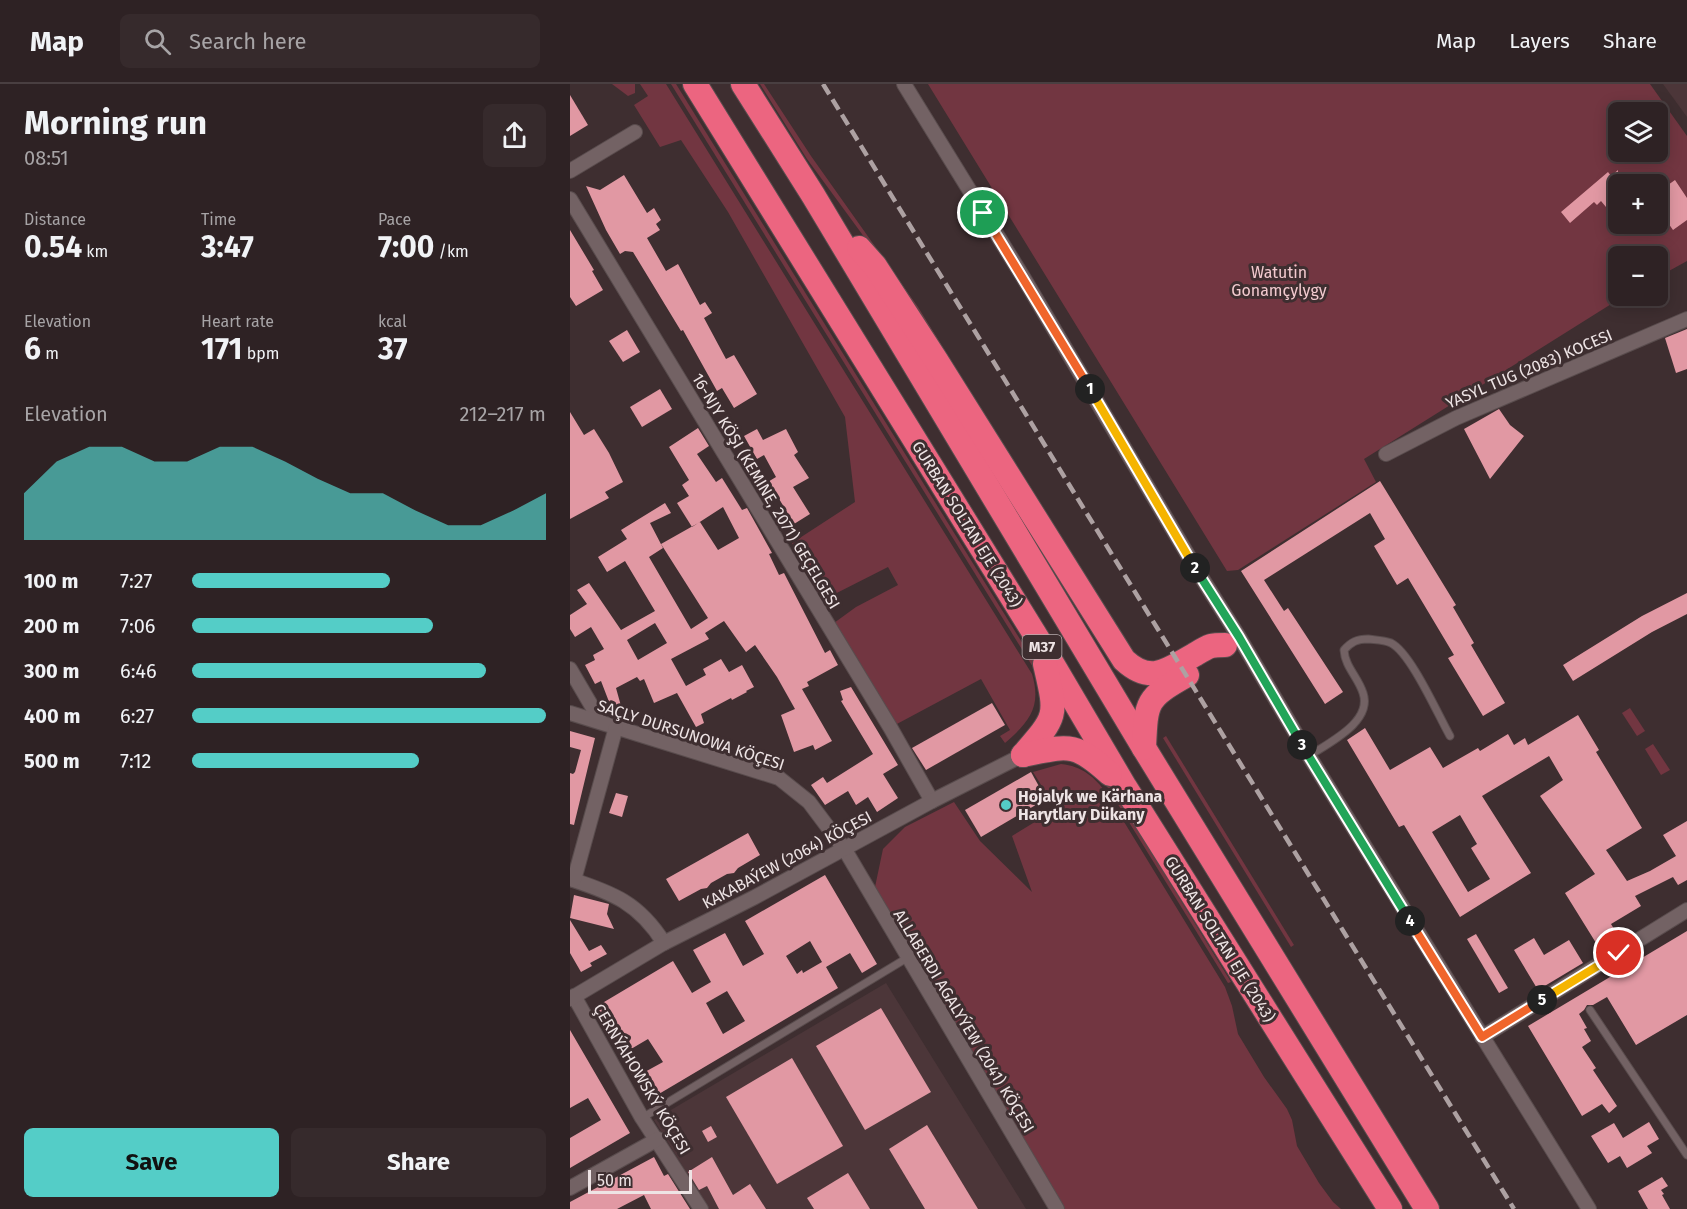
<!DOCTYPE html>
<meta charset="utf-8">
<style>
:root{--surface:#2e2224;--page:#362a2c;--text:#f1f3f6;--muted:#a7a4a6;--line:#493f41;--accent:#54cdc7}
body{margin:0;font-family:"Fira Sans",sans-serif;background:var(--page);color:var(--text);height:100vh;display:flex;flex-direction:column;font-size:22px;white-space:nowrap}
*{box-sizing:border-box;margin:0}
p{font-size:20px;color:var(--muted)}
.icon{flex:none;width:33px;height:33px;fill:none;stroke:currentColor;stroke-width:2;stroke-linecap:round;stroke-linejoin:round}
.map{position:relative;flex:1;overflow:hidden}
.details{display:flex;flex-direction:column;background:var(--surface);width:570px}
.details>*{flex:none}
.buttons{position:absolute;left:1038px;top:18px;display:grid;gap:12px}
.buttons a{display:grid;place-items:center;width:60px;height:60px;border-radius:9px;background:var(--surface);box-shadow:0 3px 15px #0003,0 0 0 2px var(--line);font-size:30px}
.scale{position:absolute;left:18px;bottom:15px;width:104px;box-sizing:border-box;padding-left:6px;border:3px solid #eee4e5;border-top:0;font-size:16px;line-height:21px;white-space:nowrap;color:#eee4e5;-webkit-text-stroke:4px #3e2e30;paint-order:stroke}
.pin{position:absolute;display:grid;place-items:center;width:51px;height:51px;color:#fff;margin:-26px;border:3px solid #fff;border-radius:50%;box-shadow:0 2px 6px #0007}
.km{position:absolute;width:30px;height:30px;margin:-15px;border-radius:50%;background:#222;color:#fff;font-size:16px;line-height:30px;text-align:center}
.round{display:grid;place-items:center;flex:none;width:63px;height:63px;border-radius:9px;background:var(--page)}
.headline{display:flex;align-items:center;justify-content:space-between;height:102px;padding:0 24px}
h1{font-size:33px;font-weight:700;line-height:45px}
.figures{display:grid;grid-template-columns:repeat(3,1fr);gap:9px;height:102px;padding:6px 24px}
.figures div{display:grid;align-content:center}
.figures b{font-size:30px;font-weight:700}
.figures small{font-size:16px;font-weight:400}
.figures p{font-size:16px}
.chart{height:168px;padding:12px 24px}
.chart p{display:flex;justify-content:space-between}
.chart svg{width:100%;height:108px;margin-top:6px;fill:var(--accent);opacity:.7}
.primary-button{display:flex;gap:12px;margin-top:auto;padding:12px 24px}
.primary-button a{flex:1;height:69px;border-radius:9px;background:var(--accent);color:#111;font-size:24px;font-weight:700;line-height:69px;text-align:center}
.primary-button a+a{background:var(--page);color:var(--text)}
ul{padding:0 24px;list-style:none;font-size:20px}
li{display:grid;grid-template-columns:96px 72px 1fr;align-items:center;height:45px}
li i{height:15px;border-radius:8px;background:var(--accent)}
header{display:flex;align-items:center;gap:36px;box-sizing:border-box;height:84px;padding:0 30px;background:var(--surface);border-bottom:2px solid var(--line)}
header strong{font-size:28px}
nav{display:flex;gap:33px;margin-inline-start:auto;font-size:21px}
.search{width:420px;height:54px;background:var(--page);display:flex;align-items:center;gap:15px;box-sizing:border-box;padding:0 21px;border-radius:9px;color:var(--muted);font-size:22px}
main{display:flex;flex:1;min-height:0}
.map>svg:first-child{display:block}
.built{fill:#4c3639}
.green{fill:#723641;fill-rule:evenodd}
.building{fill:#e198a3;fill-rule:evenodd}
.lines{fill:none;stroke-linecap:round;stroke-linejoin:round}
.lane-casing{stroke:#594c4d;stroke-width:9}
.street-casing{stroke:#594c4d;stroke-width:16}
.highway-casing{stroke:#594c4d;stroke-width:26}
.lane{stroke:#736264;stroke-width:7}
.street{stroke:#736264;stroke-width:14}
.highway{stroke:#ec6580;stroke-width:24}
.rail{stroke:#ada1a2;stroke-width:4.5;stroke-dasharray:12 6;stroke-linecap:butt}
.split-1-casing{stroke:#fff;stroke-width:12}
.split-2-casing{stroke:#fff;stroke-width:12}
.split-3-casing{stroke:#fff;stroke-width:12}
.split-4-casing{stroke:#fff;stroke-width:12}
.split-5-casing{stroke:#fff;stroke-width:12}
.split-6-casing{stroke:#fff;stroke-width:12}
.split-1{stroke:#f0652b;stroke-width:8}
.split-2{stroke:#f5b400;stroke-width:8}
.split-3{stroke:#22a559;stroke-width:8}
.split-4{stroke:#22a559;stroke-width:8}
.split-5{stroke:#f0652b;stroke-width:8}
.split-6{stroke:#f5b400;stroke-width:8}
.poi-dot{fill:#54cdc7;stroke:#3e2e30;stroke-width:2}
.labels{text-anchor:middle;dominant-baseline:central;stroke-width:6;stroke-linejoin:round;paint-order:stroke}
.shield{fill:#3e2e30;stroke:#b9adaf;stroke-width:1.5}
.shield-label{font-size:15px;font-weight:bold;fill:#eee4e5}
.park-label{font-size:16px;fill:#f3cacf;stroke:#3e2e30}
.street-label{font-size:16px;fill:#eee4e5;stroke:#3e2e30}
.poi-label{font-size:16px;font-weight:bold;fill:#eee4e5;stroke:#3e2e30;text-anchor:start}
</style>
<header>
<strong>Map</strong>
<div class="search"><svg class="icon" aria-label="search" viewBox="0 0 24 24"><circle cx="10" cy="10" r="6"/><path d="M15 15l6 6"/></svg>Search here</div>
<nav><a>Map</a><a>Layers</a><a>Share</a></nav>
</header>
<main>
<section class="details">
<div class="headline"><div><h1>Morning run</h1><p>08:51</p></div><a class="round"><svg class="icon" aria-label="share" viewBox="0 0 24 24"><path d="M12 15V3M7 8l5-5 5 5M5 13v7h14v-7"/></svg></a></div>
<div class="figures">
<div><p>Distance</p><b>0.54<small> km</small></b></div>
<div><p>Time</p><b>3:47</b></div>
<div><p>Pace</p><b>7:00<small> /km</small></b></div>
</div>
<div class="figures">
<div><p>Elevation</p><b>6<small> m</small></b></div>
<div><p>Heart rate</p><b>171<small> bpm</small></b></div>
<div><p>kcal</p><b>37</b></div>
</div>
<div class="chart"><p><span>Elevation</span>212–217 m</p>
<svg viewBox="0 0 160 44" preserveAspectRatio="none"><path d="M0 44V25L10 12L20 6L30 6L40 12L50 12L60 6L70 6L80 12L90 19L100 25L110 25L120 32L130 38L140 38L150 32L160 25V44z"/></svg>
</div>
<ul>
<li><b>100 m</b>7:27<i style="width:56%"></i></li>
<li><b>200 m</b>7:06<i style="width:68%"></i></li>
<li><b>300 m</b>6:46<i style="width:83%"></i></li>
<li><b>400 m</b>6:27<i style="width:100%"></i></li>
<li><b>500 m</b>7:12<i style="width:64%"></i></li>
</ul>
<div class="primary-button"><a>Save</a><a>Share</a></div>
</section>
<div class="map">
<svg width="1117" height="1125" viewBox="0 0 1117 1125">
<rect width="100%" height="100%" fill="#3e2e30"/>
<!-- built -->
<g class="built">
<path d="M1093 0H1117V33Z"/>
<path d="M316 899 456 1125H139L84 1036Z"/>
</g>
<!-- green -->
<g class="green">
<path d="M42 0H65V9L58 12Z"/>
<path d="M70 0H96L462 590C472 623 459 638 435 659L430 652 440 646 411 595 325 641 264 539 286 523 328 501 318 483 249 518 231 484 242 477 235 463 226 466 222 459 285 418 275 333 158 128 111 56 90 63 64 21 78 12Z"/>
<path d="M101 0H106L469 586 466 588Z"/>
<path d="M190 0H194L241 72 348 223 556 560 311 176 237 75Z"/>
<path d="M358 0H1080L1117 52V177L1088 193V172H1048V212H1054L794 375 806 398 668 486 657 487ZM1048 28H1088V68H1048ZM1048 100H1088V140H1048Z"/>
<path d="M1060 624 1075 647 1067 652 1052 629Z"/>
<path d="M596 652 724 861 721 863 593 654Z"/>
<path d="M1083 660 1100 686 1091 691 1075 665Z"/>
<path d="M491 680C512 682 525 693 537 710L655 903 662 922 668 950 694 993 717 1025 722 1036 727 1062 749 1099 763 1118 771 1125H495L305 803 313 765 335 743 384 718 410 757 462 808 442 752 486 725 463 688Z"/>
<path d="M533 696 538 698 661 898 658 899Z"/>
</g>
<!-- building -->
<g class="building">
<path d="M0 11 18 41 0 52Z"/>
<path d="M1048 86V113L1036 123 1031 117 1027 121 1024 118 1000 139 991 128 1038 88 1041 92Z"/>
<path d="M54 91 77 129 84 124 91 136 86 140 90 146 77 154 96 187 108 180 130 221 135 218 142 229 134 234 156 275 164 271 187 310 164 324 152 304 147 307 113 246 111 247 63 168 55 167 50 170 36 146 16 102 30 106Z"/>
<path d="M1105 96 1117 114V136L1103 146 1096 136 1088 133V108Z"/>
<path d="M0 146 24 186 22 187 33 206 6 222 0 213Z"/>
<path d="M1117 245V285L1106 289 1095 254Z"/>
<path d="M57 246 70 268 53 278 39 257Z"/>
<path d="M90 305 102 325 72 343 60 323Z"/>
<path d="M929 325 940 341 954 352 920 395 894 345Z"/>
<path d="M0 328 14 351 24 345 39 369 53 398 35 408 39 414 0 435Z"/>
<path d="M128 344 139 362 127 370 146 398 152 394 172 426 177 424 202 469 199 470 209 491 214 489 255 569 260 566 268 581 237 598 239 602 232 605 262 657 245 666 243 661 224 668 211 631 225 625 207 593 185 561 176 568 154 537 135 549 139 555 101 575 116 602 136 591 133 585 151 575 159 588 172 581 184 603 176 607 177 608 162 616 161 614 131 630 134 639 126 643 107 609 84 619 74 595 70 597 67 593 46 604 51 622 41 623 31 597 25 600 15 581 25 576 23 571 34 565 21 543 5 553 0 545V531L17 520 7 506 19 499 51 546 85 527 55 477 37 488 28 473 57 455 51 446 95 419 101 429 80 439 93 464 79 473 121 545 138 534 91 460 130 438 148 466 169 454 153 423 122 443 107 419 119 412 112 401 119 396 99 363ZM85 539 97 559 68 576 57 556Z"/>
<path d="M187 345 193 356 216 345 228 368 224 371 239 394 223 403 240 430 224 440 208 413 200 417 191 402 206 393 194 371 187 375 174 352Z"/>
<path d="M810 397 886 521 883 523 904 559 901 561 935 619 913 632 878 574 884 571 838 494 827 501 804 462 815 455 800 429 694 496 714 527 718 524 773 608 755 620 671 487Z"/>
<path d="M1117 509V530L1082 548 1003 597 993 581 1072 532Z"/>
<path d="M281 603 328 681 313 690 328 714 307 728 298 713 286 721 278 707 255 721 241 701 253 693 257 699 303 670 271 617 273 616 270 607Z"/>
<path d="M422 619 435 641 356 686 342 664Z"/>
<path d="M1008 631 1029 666 1026 668 1072 744 1036 766 1057 797 1080 787 1106 772 1093 751 1117 737V796L1108 801 1103 793 1065 812 1071 822 1041 840 1050 855 1031 867 995 809 1025 790 970 712 993 696 979 672 912 712 961 789 890 833 834 741 829 743 777 656 795 644 820 686 860 663 873 684 908 664 910 667 938 650 944 661 955 654 958 661ZM890 731 907 760 901 764 920 795 898 808 862 748Z"/>
<path d="M0 647 25 654 4 741 0 740V689L3 690 5 688 11 666 0 663Z"/>
<path d="M461 688 476 715 411 753 395 726Z"/>
<path d="M46 709 58 712 52 733 39 729Z"/>
<path d="M178 749 190 771 168 784 164 789 157 790 141 799 137 804 131 805 109 817 96 795Z"/>
<path d="M255 791 307 880 292 889 280 869 256 883 268 904 77 1017 24 924 103 877 122 909 141 898 123 866 155 849 173 882 194 870 175 837ZM240 857 252 878 233 889 232 886 227 890 216 872ZM157 907 175 937 153 950 136 919ZM78 955 93 978 73 989 61 965Z"/>
<path d="M4 811 39 820 37 830 44 845 0 834Z"/>
<path d="M0 836 19 867 31 861 37 870 20 879 22 882 11 888 0 869Z"/>
<path d="M1117 847V931L1066 961 1037 913 1023 921H1017L1014 926 1009 930 1017 944 1014 945 1021 957 1012 963 1026 984 1023 986 1047 1022 1039 1029 1032 1020 1012 1032 958 942Z"/>
<path d="M906 850 938 904 929 909 897 855Z"/>
<path d="M964 854 974 871 999 856 1013 879 968 906 944 866Z"/>
<path d="M311 924 361 1008 295 1046 246 962Z"/>
<path d="M0 946 60 1049 0 1084V1054L31 1036 18 1014 0 1024Z"/>
<path d="M222 974 273 1062 207 1100 156 1013Z"/>
<path d="M1079 1038 1089 1055 1077 1062 1082 1069 1057 1084 1050 1072 1038 1079 1021 1052 1044 1039 1053 1054Z"/>
<path d="M357 1041 408 1125H355L319 1065Z"/>
<path d="M141 1042 147 1053 138 1058 132 1047Z"/>
<path d="M84 1073 94 1092 98 1090 120 1125H81L74 1111 47 1125H0V1118Z"/>
<path d="M142 1073 163 1111 180 1100 196 1125H149L137 1102 129 1106 118 1088Z"/>
<path d="M278 1089 300 1125H244L237 1114Z"/>
<path d="M1092 1093 1098 1102 1091 1106 1094 1110 1092 1111 1100 1125H1078L1068 1107Z"/>
</g>
<g class="lines">
<defs>
<g id="lane">
<path d="M739 672C758 659 803 638 793 609 788 593 775 583 774 566 781 558 787 555 798 555 806 556 814 556 821 559 841 569 868 631 880 652"/>
<path d="M1020 926 1117 1071"/>
<path d="M72 1034 337 874"/>
</g>
<g id="street">
<path d="M334 0 453 193 628 488 669 553 739 672 1019 1125"/>
<path d="M0 87 65 48"/>
<path d="M0 115 320 643 362 717"/>
<path d="M816 370 886 334 1117 235"/>
<path d="M0 585 31 638"/>
<path d="M0 629 209 694 239 718 275 766 487 1125"/>
<path d="M0 795C43 809 69 819 94 859"/>
<path d="M4 796 46 643"/>
<path d="M4 912 72 1034 131 1125"/>
<path d="M0 915 94 859 185 813 362 717 453 671"/>
<path d="M912 953 1117 826"/>
<path d="M0 1104 88 1055"/>
</g>
<g id="highway">
<path d="M125 0 469 557 555 703 820 1125"/>
<path d="M173 0 243 111 574 664 857 1125"/>
<path d="M289 164 305 182 366 276 554 576C581 601 597 586 624 571 629 568 635 564 641 562 645 561 650 561 655 561"/>
<path d="M574 664C576 617 576 614 617 591"/>
<path d="M453 671C488 631 487 632 475 580"/>
<path d="M453 671C498 662 504 657 540 690"/>
</g>
</defs>
<!-- lane casing -->
<use href="#lane" class="lane-casing"/>
<!-- street casing -->
<use href="#street" class="street-casing"/>
<!-- highway casing -->
<use href="#highway" class="highway-casing"/>
<!-- lane -->
<use href="#lane" class="lane"/>
<!-- street -->
<use href="#street" class="street"/>
<!-- highway -->
<use href="#highway" class="highway"/>
<!-- rail -->
<path class="rail" d="M253 0 944 1125"/>
</g>
<g class="lines">
<defs>
<path id="split-1" d="M413 129 520 305"/>
<path id="split-2" d="M520 305 625 484"/>
<path id="split-3" d="M625 484 669 553 732 661"/>
<path id="split-4" d="M732 661 840 837"/>
<path id="split-5" d="M840 837 912 953 972 916"/>
<path id="split-6" d="M972 916 1049 869"/>
</defs>
<!-- split-1 casing -->
<use href="#split-1" class="split-1-casing"/>
<!-- split-2 casing -->
<use href="#split-2" class="split-2-casing"/>
<!-- split-3 casing -->
<use href="#split-3" class="split-3-casing"/>
<!-- split-4 casing -->
<use href="#split-4" class="split-4-casing"/>
<!-- split-5 casing -->
<use href="#split-5" class="split-5-casing"/>
<!-- split-6 casing -->
<use href="#split-6" class="split-6-casing"/>
<!-- split-1 -->
<use href="#split-1" class="split-1"/>
<!-- split-2 -->
<use href="#split-2" class="split-2"/>
<!-- split-3 -->
<use href="#split-3" class="split-3"/>
<!-- split-4 -->
<use href="#split-4" class="split-4"/>
<!-- split-5 -->
<use href="#split-5" class="split-5"/>
<!-- split-6 -->
<use href="#split-6" class="split-6"/>
</g>
<!-- markers -->
<circle class="poi-dot" cx="436" cy="721" r="6"/>
<g class="labels">
<!-- shield labels -->
<rect class="shield" x="452.5" y="551" width="39" height="24" rx="4.5"/>
<g class="shield-label">
<text x="472" y="563">M37</text>
</g>
<!-- park labels -->
<g class="park-label">
<text x="709" y="188">Watutin<tspan x="709" dy="18">Gonamçylygy</tspan></text>
</g>
<!-- street labels -->
<g class="street-label">
<text transform="translate(959 285) rotate(-23)">YASYL TUG (2083) KOCESI</text>
<text transform="translate(196 407) rotate(59)">16-NJY KÖŞI (KEMINE, 2071) GEÇELGESI</text>
<text transform="translate(397 440) rotate(58)">GURBAN SOLTAN EJE (2043)</text>
<text transform="translate(121 651) rotate(18)">SAÇLY DURSUNOWA KÖÇESI</text>
<text transform="translate(217 776) rotate(-28)">KAKABAÝEW (2064) KÖÇESI</text>
<text transform="translate(650 855) rotate(58)">GURBAN SOLTAN EJE (2043)</text>
<text transform="translate(394 937) rotate(59)">ALLABERDI AGALYÝEW (2041) KÖÇESI</text>
<text transform="translate(72 995) rotate(59)">ÇERNÝAHOWSKÝ KÖÇESI</text>
</g>
<!-- poi labels -->
<g class="poi-label">
<text x="448" y="712">Hojalyk we Kärhana<tspan x="448" dy="18">Harytlary Dükany</tspan></text>
</g>
</g>
</svg>
<div class="buttons">
<a><svg class="icon" aria-label="layers" viewBox="0 0 24 24"><path d="M12 4l9 5-9 5-9-5zM3 14l9 5 9-5"/></svg></a>
<a>+</a>
<a>−</a>
</div>
<div class="scale">50 m</div>
<div class="pin" style="left:413px;top:129px;background:#1e9e55"><svg class="icon" aria-label="arrive" viewBox="0 0 24 24"><path d="M6 21V4h12l-3 4 3 4H6"/></svg></div>
<div class="pin" style="left:1049px;top:869px;background:#d93025"><svg class="icon" aria-label="check" viewBox="0 0 24 24"><path d="M5 12l5 5 9-10"/></svg></div>
<b class="km" style="left:520px;top:305px">1</b>
<b class="km" style="left:625px;top:484px">2</b>
<b class="km" style="left:732px;top:661px">3</b>
<b class="km" style="left:840px;top:837px">4</b>
<b class="km" style="left:972px;top:916px">5</b>
</div>
</main>
